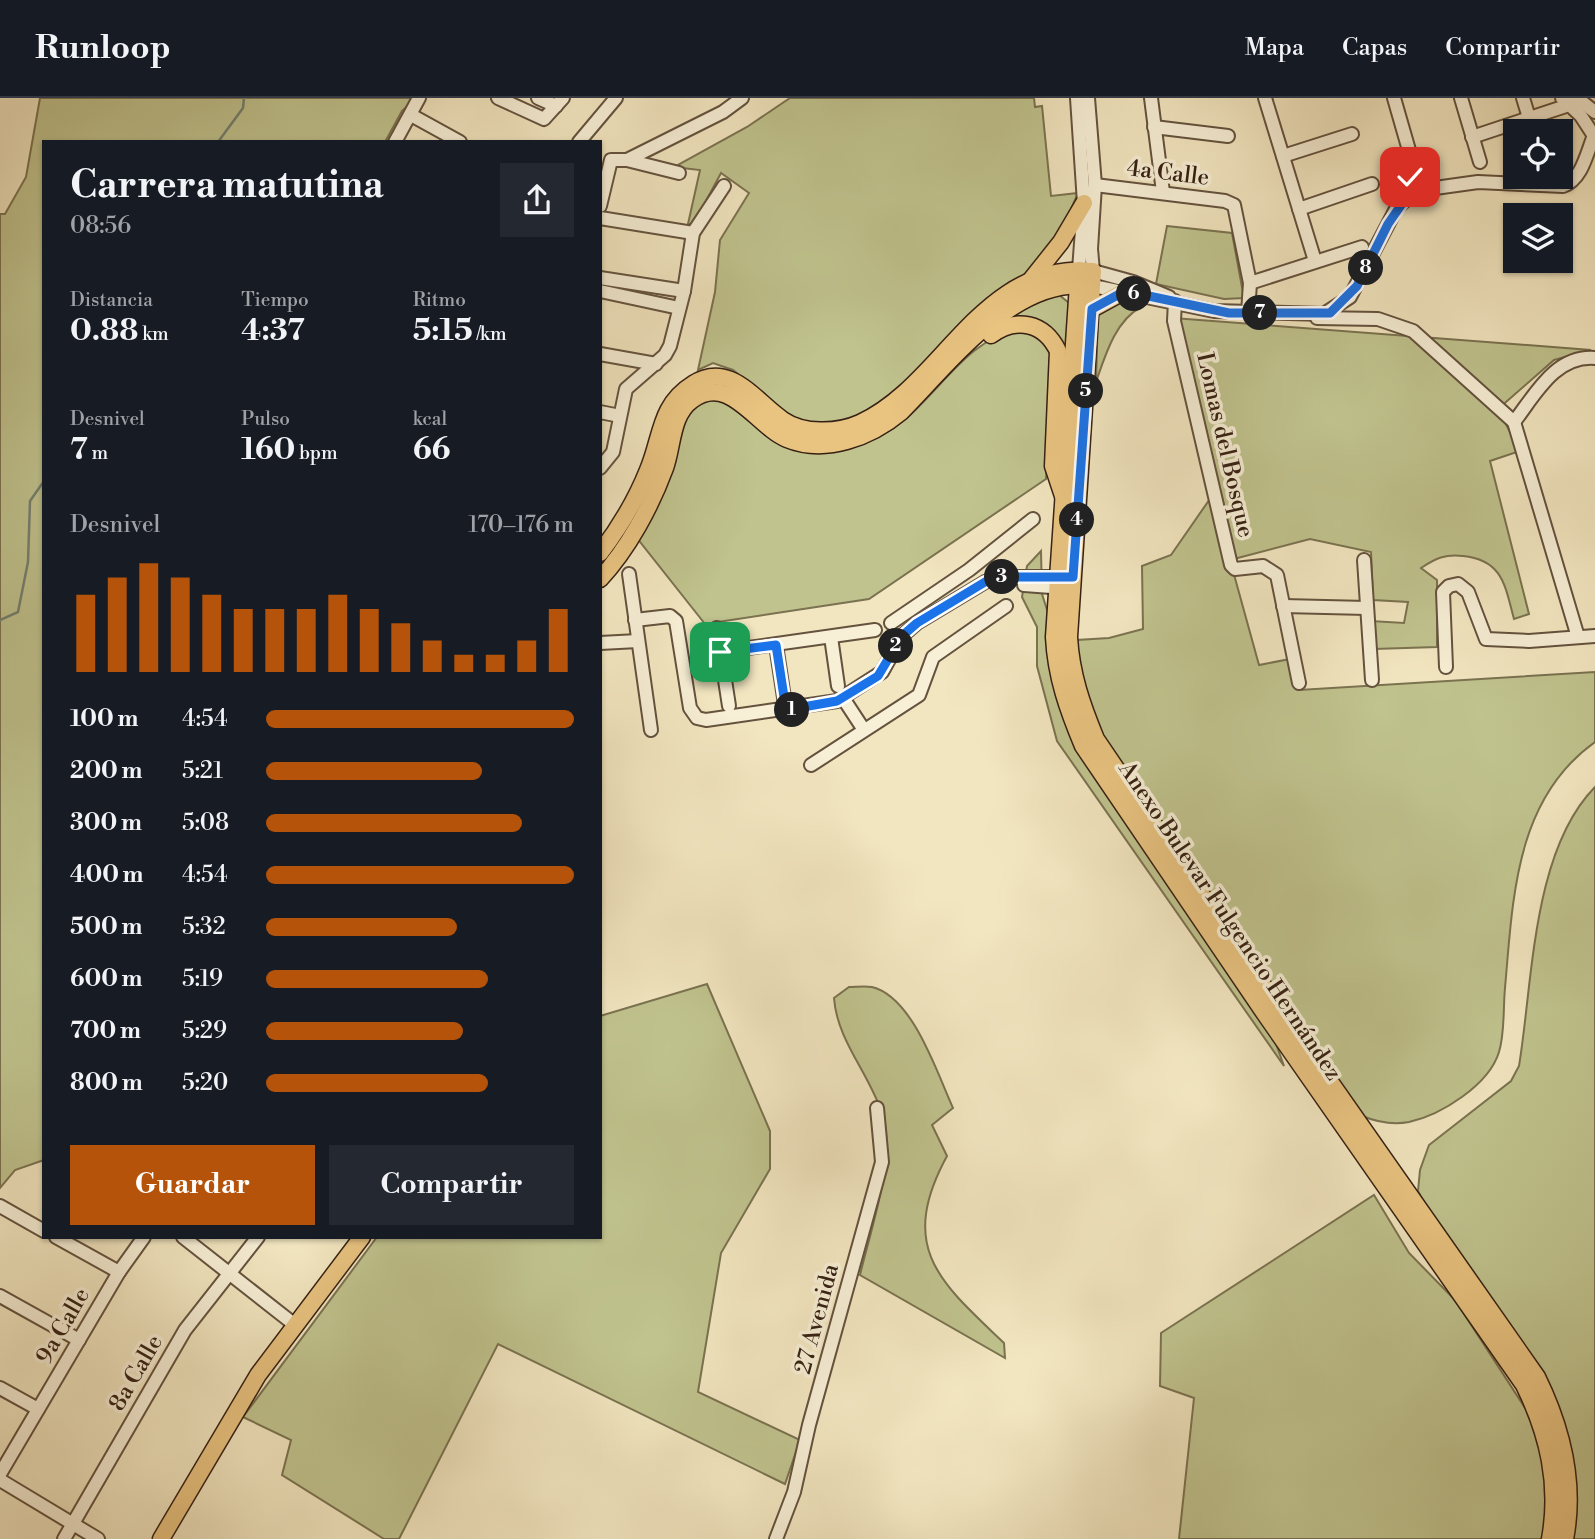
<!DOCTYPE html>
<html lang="es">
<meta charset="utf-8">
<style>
:root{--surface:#171b24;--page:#242831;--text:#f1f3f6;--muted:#9ea1a6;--line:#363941;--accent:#b45309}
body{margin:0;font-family:"Libre Bodoni",serif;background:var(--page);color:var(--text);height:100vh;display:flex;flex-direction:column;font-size:26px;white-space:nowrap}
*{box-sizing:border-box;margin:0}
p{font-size:23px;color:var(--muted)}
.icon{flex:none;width:38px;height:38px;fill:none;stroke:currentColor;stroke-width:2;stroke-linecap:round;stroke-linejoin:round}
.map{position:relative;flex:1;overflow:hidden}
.sheet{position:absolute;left:42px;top:42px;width:560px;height:1099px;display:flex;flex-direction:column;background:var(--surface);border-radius:0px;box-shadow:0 2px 5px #0004}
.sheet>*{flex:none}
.buttons{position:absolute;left:1503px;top:21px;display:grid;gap:14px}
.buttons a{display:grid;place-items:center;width:70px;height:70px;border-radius:0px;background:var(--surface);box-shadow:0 2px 5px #0004;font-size:35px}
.pin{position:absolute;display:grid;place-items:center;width:60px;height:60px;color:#fff;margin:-30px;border-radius:14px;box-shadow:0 4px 10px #0006}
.km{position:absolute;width:35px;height:35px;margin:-18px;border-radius:50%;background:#222;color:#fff;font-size:19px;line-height:35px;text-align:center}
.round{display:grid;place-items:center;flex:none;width:74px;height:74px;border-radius:0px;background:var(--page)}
.head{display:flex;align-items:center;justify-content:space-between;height:119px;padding:0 28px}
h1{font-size:38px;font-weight:700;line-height:52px}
.stats{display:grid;grid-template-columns:repeat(3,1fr);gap:10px;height:119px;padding:7px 28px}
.stats div{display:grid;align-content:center}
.stats b{font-size:30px;font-weight:700}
.stats small{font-size:19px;font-weight:400}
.stats p{font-size:19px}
.chart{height:196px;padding:14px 28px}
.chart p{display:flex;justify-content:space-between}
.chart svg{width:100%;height:126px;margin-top:7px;stroke:var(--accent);stroke-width:6}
.cta{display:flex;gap:14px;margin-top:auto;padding:14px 28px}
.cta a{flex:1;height:80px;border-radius:0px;background:var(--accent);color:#fff;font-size:28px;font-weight:700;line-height:80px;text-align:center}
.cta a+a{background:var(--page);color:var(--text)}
ul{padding:0 28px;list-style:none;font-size:23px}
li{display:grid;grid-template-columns:112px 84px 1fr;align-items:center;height:52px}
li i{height:18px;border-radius:9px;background:var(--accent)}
header{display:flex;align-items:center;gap:42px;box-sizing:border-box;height:98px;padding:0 35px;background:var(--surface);border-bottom:2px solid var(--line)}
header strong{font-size:33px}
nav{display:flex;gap:38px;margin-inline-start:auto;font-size:24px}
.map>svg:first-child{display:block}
.green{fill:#c0c38e;stroke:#7a7250;stroke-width:2}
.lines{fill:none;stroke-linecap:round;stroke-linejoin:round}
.stream{stroke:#738071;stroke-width:2.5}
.minor-casing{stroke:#64523e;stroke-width:16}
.major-casing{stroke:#352013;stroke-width:19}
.minor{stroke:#f7efd6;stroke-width:12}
.major{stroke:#e9c380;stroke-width:16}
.route-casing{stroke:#fff;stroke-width:14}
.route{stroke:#1a73e8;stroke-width:9}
.labels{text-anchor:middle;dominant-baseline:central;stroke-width:7;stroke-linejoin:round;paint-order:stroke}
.street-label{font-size:23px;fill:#352013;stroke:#f7efd6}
</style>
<header>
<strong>Runloop</strong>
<nav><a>Mapa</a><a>Capas</a><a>Compartir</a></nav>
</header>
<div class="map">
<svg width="1595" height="1441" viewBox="0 0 1595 1441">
<rect width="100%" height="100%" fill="#f2e6c0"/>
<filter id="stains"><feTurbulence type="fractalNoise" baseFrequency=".00286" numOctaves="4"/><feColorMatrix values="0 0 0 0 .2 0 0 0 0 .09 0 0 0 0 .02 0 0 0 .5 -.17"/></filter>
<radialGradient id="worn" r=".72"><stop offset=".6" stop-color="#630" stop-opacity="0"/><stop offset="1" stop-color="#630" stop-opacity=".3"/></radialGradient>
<!-- green -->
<g class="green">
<path d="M40 0H417L402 13 385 44H44V1062L15 1072 0 1090V116H5L26 79Z"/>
<path d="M790 0H1034L1035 9 1042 8 1051 98 1078 95 1060 136 1026 179 998 194 971 216 894 296 853 324 798 325 733 272 713 265 698 272 715 194 720 142 749 95 721 75 693 127 688 126 700 72 674 69 747 29Z"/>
<path d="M1167 128 1232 135 1244 200 1224 201 1156 186Z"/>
<path d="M1058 196 1069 205 1060 382 1062 264 1049 235 1002 226 1017 213Z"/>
<path d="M1117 201 1141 209C1115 223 1105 258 1096 284L1098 216Z"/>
<path d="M1173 220 1591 252 1554 262 1498 311 1520 353 1490 363 1529 516 1514 521C1505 488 1503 462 1463 458 1445 456 1436 460 1421 470L1437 482V549L1374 551 1371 523 1404 525 1408 504 1373 502 1371 454 1310 441 1230 462 1259 567 1290 561 1299 592 1595 574V644C1515 701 1513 800 1505 890 1503 910 1505 935 1499 954 1489 987 1441 1017 1409 1024 1393 1027 1377 1024 1362 1018L1093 626 1080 586 1077 542 1109 540 1143 531 1142 468 1171 457 1214 395Z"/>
<path d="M1019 231 1041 241 1052 259 1046 381 869 501 705 526 637 440 688 311C694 308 704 301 712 301 742 300 758 341 787 348 800 351 848 349 862 345 927 328 952 244 1019 231Z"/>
<path d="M1041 453 1042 496 1049 518 1051 577 1271 932 1284 968 1057 643 1037 568V529L1022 499 1027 468Z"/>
<path d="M1595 689V1441H1569L1574 1398 1418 1093 1420 1072 1429 1047 1511 983 1519 968C1533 883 1532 753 1595 689Z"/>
<path d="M707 886 770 1033V1071L721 1155 698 1294 800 1342 785 1386 498 1246 399 1441H384L282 1377 291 1342 243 1319 377 1139H600V918Z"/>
<path d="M849 889C856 889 865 888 872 889 913 899 937 975 953 1010L932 1027 947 1058C897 1150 940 1184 1004 1245L1005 1260 860 1177C870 1134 896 1060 883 1018 870 976 837 943 834 900Z"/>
<path d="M1374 1097 1409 1155 1455 1202 1529 1316 1542 1353 1550 1391 1545 1441H1179L1194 1300 1160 1288 1161 1235Z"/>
</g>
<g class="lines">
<!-- stream -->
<g class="stream">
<path d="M218 44 243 10 244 0"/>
<path d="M0 522 18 514 28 464 30 403 44 383"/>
</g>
<defs>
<g id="minor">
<path d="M498 0 544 21 563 0"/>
<path d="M538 0 556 8"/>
<path d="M1077 0 1084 105 1079 172"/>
<path d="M1088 0 1095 87 1091 151 1093 173 1133 184 1169 199"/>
<path d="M1151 0 1163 94"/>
<path d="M1265 0 1315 163"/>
<path d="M1394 0 1421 94"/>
<path d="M1461 0 1480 64"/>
<path d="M1523 0 1533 33"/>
<path d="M1562 0 1581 18 1594 38"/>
<path d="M1577 0 1595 14"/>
<path d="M411 17 460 44"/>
<path d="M1154 29 1228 38"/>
<path d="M1472 39 1569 7 1578 0"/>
<path d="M395 44 419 0"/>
<path d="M579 44 616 0"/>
<path d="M1283 58 1352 36"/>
<path d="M627 62 723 14 742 0"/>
<path d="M1095 87 1225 103 1234 107 1250 185 1248 215"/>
<path d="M600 108 611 62H627L679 75"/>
<path d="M1299 111 1372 86"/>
<path d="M600 120 693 135"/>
<path d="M600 180 684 193"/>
<path d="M1250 185 1362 149"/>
<path d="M1093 188 1214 213 1324 216 1350 199 1396 111 1410 98 1435 90 1478 84 1563 88C1583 81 1587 53 1595 35"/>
<path d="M600 193 679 210"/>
<path d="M1175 203 1174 223 1231 467 1235 471 1263 468 1277 477 1299 585"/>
<path d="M1317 220 1378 221 1413 233 1514 324"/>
<path d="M600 256 656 266"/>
<path d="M600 314 620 318"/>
<path d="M1514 324 1578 539"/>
<path d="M1514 324C1535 297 1555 257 1595 260"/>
<path d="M600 370 613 354 626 291 665 257 670 248 684 193 693 135 724 88"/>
<path d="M1364 462 1372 582"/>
<path d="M629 476 651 632"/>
<path d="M1024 487 1065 490"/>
<path d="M1283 508 1367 510"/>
<path d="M635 522 670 518 676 523 690 610 697 620 706 622 837 603 882 574 902 538 917 525 985 484 999 479H1064"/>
<path d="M891 525 969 472 1033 421"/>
<path d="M717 530 729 608"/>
<path d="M831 539 838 588"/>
<path d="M600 545 638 543"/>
<path d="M776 547 786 613"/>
<path d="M720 554 875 532"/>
<path d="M1446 569 1443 494 1449 488 1458 486 1468 494 1486 541 1529 543 1595 538"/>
<path d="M843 600 864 632"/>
<path d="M811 667 919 597 933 559 1006 508"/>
<path d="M0 1108 44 1133"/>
<path d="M56 1139 119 1174"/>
<path d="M183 1139 295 1227"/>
<path d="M0 1198 79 1242"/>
<path d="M0 1290 38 1311"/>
<path d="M0 1376 119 1174 144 1139"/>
<path d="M0 1382 98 1441"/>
<path d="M64 1441 185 1232 258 1139"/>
<path d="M776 1441 794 1394 809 1327 882 1064 877 1010"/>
</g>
<g id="major">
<path d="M1079 172 1054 539C1056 579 1068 612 1083 648L1265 916 1524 1287C1548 1336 1560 1386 1550 1441"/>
<path d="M1030 183 1061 144 1084 105"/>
<path d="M1092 211 1125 193"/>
<path d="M991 237C1016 219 1044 224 1058 253L1053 368 1063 398"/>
<path d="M600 455C620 429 636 402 648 372 662 339 659 307 693 286 730 262 755 303 783 322 803 336 838 335 860 325 945 286 980 164 1093 173L1069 539C1071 576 1082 607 1096 641L1277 908 1537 1279C1562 1330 1576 1384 1565 1441"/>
<path d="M600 481C628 451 651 408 665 370 673 348 671 317 692 302 729 274 756 328 787 341 826 357 871 339 901 314 948 267 1014 179 1087 188"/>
<path d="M161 1441 258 1277 362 1139"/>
</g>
</defs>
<!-- minor casing -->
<use href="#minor" class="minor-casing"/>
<!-- major casing -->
<use href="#major" class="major-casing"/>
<!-- minor -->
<use href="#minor" class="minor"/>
<!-- major -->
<use href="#major" class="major"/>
</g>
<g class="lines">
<defs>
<path id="route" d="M720 554 776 547 786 612 837 603 878 578 902 538 917 525 985 484 999 479H1073L1092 211 1125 193 1229 215H1330L1357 188 1388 126 1406 100 1410 79"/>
</defs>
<!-- route casing -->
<use href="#route" class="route-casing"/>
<!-- route -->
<use href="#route" class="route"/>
</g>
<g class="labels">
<!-- street labels -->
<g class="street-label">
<text transform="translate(1168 75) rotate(7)">4a Calle</text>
<text transform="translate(1225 347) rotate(77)">Lomas del Bosque</text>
<text transform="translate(1230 823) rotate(56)">Anexo Bulevar Fulgencio Hernández</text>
<text transform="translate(817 1221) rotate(-75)">27 Avenida</text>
<text transform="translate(63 1228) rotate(-60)">9a Calle</text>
<text transform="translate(136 1275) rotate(-60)">8a Calle</text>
</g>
</g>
<rect width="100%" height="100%" filter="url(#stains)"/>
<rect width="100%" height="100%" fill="url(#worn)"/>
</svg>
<div class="buttons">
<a><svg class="icon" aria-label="locate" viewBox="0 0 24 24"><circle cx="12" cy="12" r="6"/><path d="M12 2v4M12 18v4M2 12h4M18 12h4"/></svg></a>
<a><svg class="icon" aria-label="layers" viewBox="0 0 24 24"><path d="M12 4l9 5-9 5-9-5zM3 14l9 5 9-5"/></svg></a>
</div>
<div class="pin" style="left:720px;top:554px;background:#1e9e55"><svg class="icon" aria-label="arrive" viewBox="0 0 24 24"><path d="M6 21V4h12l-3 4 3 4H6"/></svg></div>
<div class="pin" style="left:1410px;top:79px;background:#d93025"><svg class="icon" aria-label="check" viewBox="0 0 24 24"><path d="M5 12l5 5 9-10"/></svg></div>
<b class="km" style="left:792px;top:612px">1</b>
<b class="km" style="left:896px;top:548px">2</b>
<b class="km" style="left:1002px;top:479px">3</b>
<b class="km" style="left:1077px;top:422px">4</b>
<b class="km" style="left:1086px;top:293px">5</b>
<b class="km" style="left:1134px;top:196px">6</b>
<b class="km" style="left:1260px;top:215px">7</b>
<b class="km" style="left:1366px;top:170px">8</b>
<section class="sheet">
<div class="head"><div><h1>Carrera matutina</h1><p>08:56</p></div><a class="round"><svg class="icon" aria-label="share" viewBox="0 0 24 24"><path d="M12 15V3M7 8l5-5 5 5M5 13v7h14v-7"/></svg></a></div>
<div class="stats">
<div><p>Distancia</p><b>0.88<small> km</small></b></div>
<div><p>Tiempo</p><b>4:37</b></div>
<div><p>Ritmo</p><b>5:15<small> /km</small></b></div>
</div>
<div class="stats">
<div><p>Desnivel</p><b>7<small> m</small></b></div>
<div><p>Pulso</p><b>160<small> bpm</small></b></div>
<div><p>kcal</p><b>66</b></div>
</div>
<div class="chart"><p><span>Desnivel</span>170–176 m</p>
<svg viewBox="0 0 160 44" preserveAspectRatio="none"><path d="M5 44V17M15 44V11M25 44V6M35 44V11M45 44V17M55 44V22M65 44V22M75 44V22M85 44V17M95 44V22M105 44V27M115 44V33M125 44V38M135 44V38M145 44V33M155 44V22"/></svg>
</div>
<ul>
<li><b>100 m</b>4:54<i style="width:100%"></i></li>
<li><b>200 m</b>5:21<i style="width:70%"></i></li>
<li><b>300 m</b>5:08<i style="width:83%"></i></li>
<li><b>400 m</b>4:54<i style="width:100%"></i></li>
<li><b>500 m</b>5:32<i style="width:62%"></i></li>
<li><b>600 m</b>5:19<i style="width:72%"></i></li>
<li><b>700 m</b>5:29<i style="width:64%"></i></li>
<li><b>800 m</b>5:20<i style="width:72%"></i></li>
</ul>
<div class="cta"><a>Guardar</a><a>Compartir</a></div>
</section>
</div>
